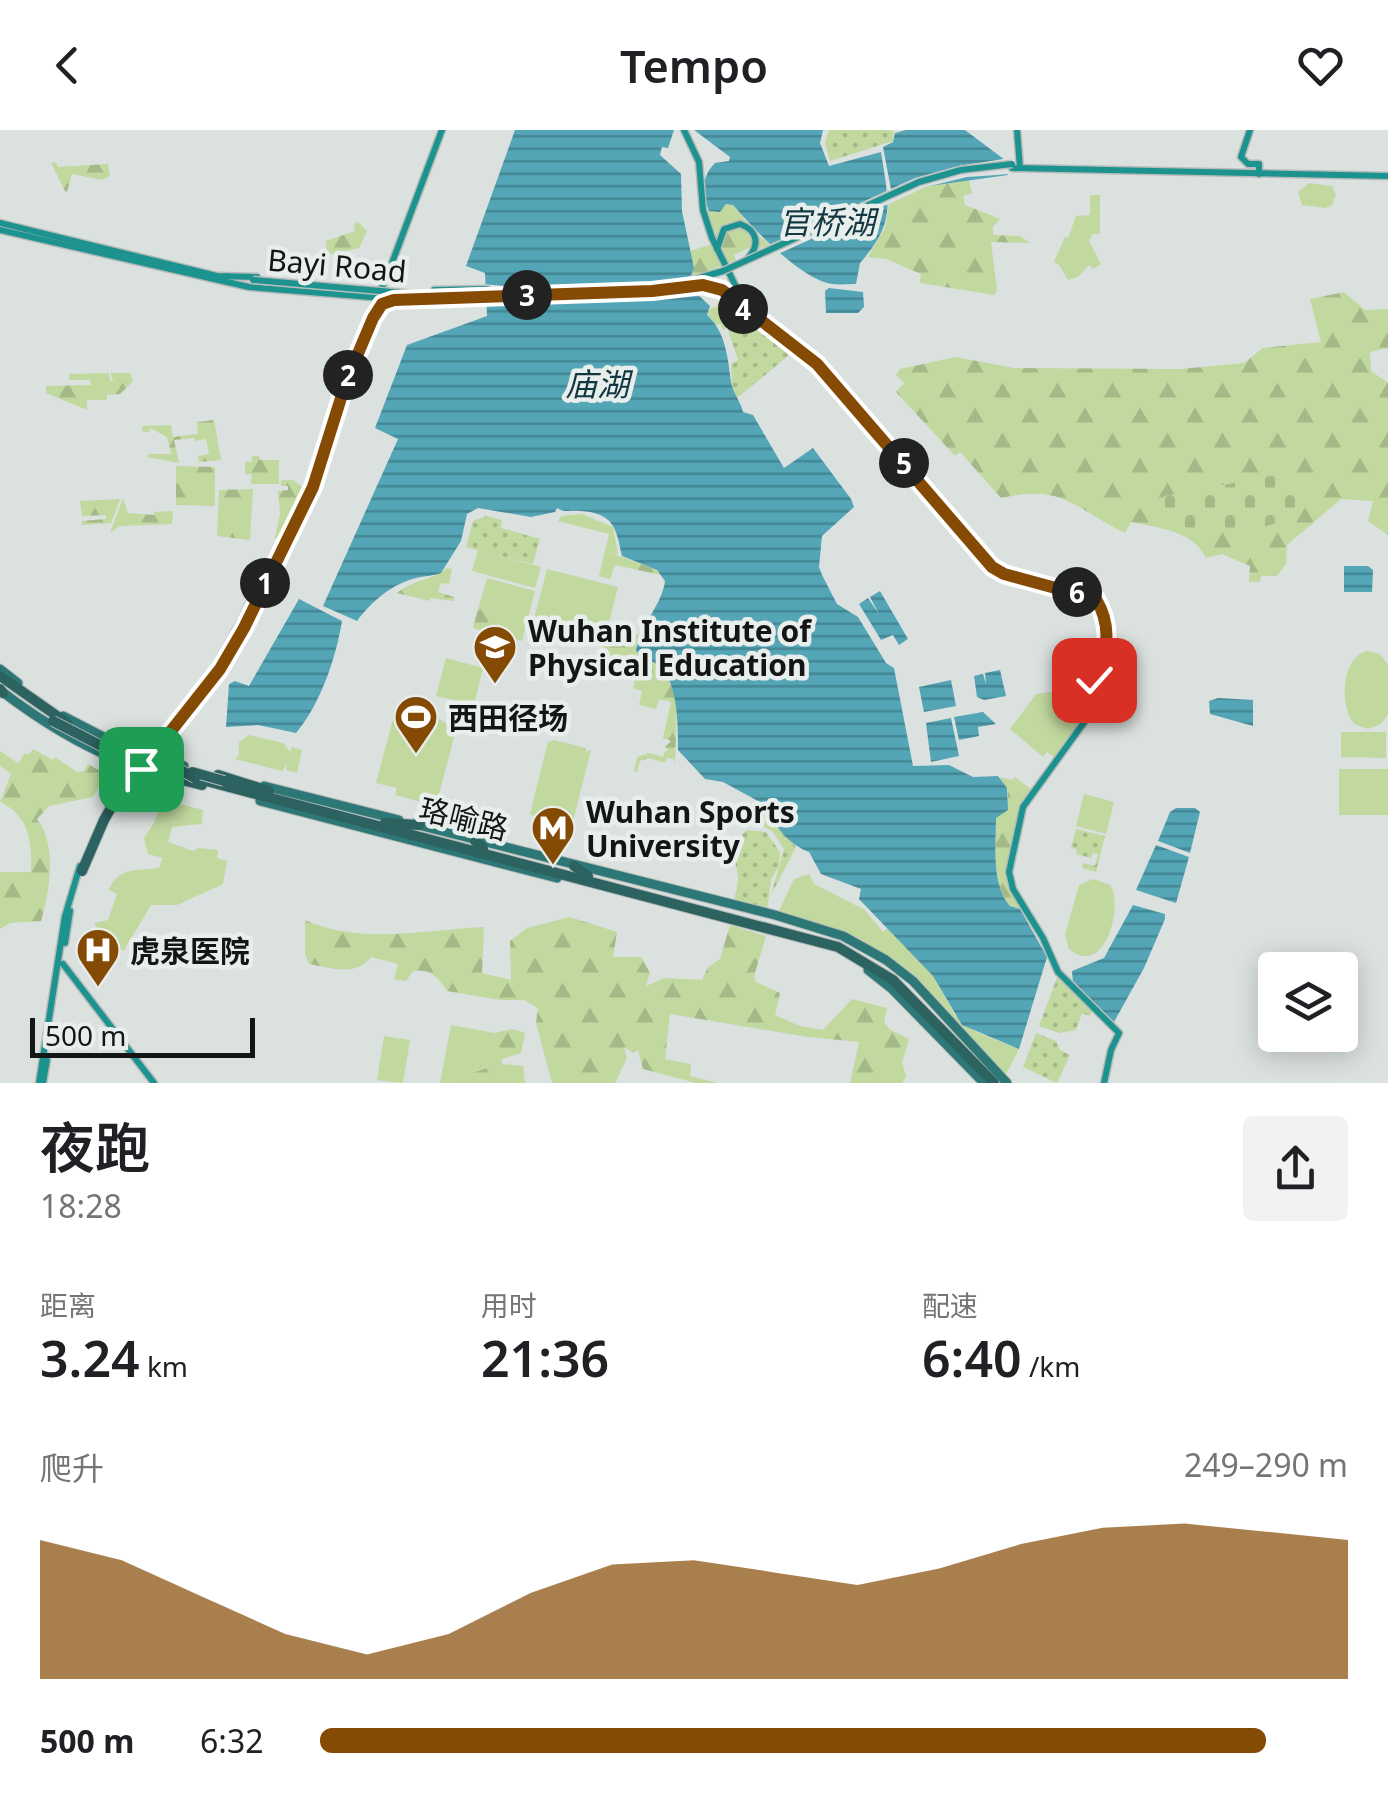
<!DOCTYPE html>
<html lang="zh">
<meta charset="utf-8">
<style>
:root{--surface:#fff;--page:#f2f2f2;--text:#202124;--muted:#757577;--accent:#854a04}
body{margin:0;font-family:"Noto Sans","Noto Sans SC",sans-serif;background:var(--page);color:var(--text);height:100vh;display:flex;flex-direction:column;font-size:38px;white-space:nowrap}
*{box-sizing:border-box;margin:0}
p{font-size:32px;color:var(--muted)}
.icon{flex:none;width:55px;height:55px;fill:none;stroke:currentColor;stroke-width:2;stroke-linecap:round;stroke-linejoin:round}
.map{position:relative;height:953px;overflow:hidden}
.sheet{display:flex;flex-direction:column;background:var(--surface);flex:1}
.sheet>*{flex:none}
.tools{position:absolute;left:1258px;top:822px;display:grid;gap:20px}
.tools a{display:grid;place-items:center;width:100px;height:100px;border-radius:10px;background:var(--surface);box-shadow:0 5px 25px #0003;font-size:50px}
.scale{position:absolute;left:30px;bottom:25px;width:225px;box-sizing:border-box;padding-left:10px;border:5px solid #141615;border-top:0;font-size:28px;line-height:35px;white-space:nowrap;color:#141615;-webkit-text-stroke:8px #e8eeec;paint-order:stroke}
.pin{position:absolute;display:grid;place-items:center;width:85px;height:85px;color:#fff;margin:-42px;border-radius:20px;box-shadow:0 5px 15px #0006}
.km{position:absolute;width:50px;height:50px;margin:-25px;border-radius:50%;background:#222;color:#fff;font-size:28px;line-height:50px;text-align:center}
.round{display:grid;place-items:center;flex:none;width:105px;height:105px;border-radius:10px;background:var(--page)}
.headline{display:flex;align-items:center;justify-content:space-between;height:170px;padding:0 40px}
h1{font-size:55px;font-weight:600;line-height:75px}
.stats{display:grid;grid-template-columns:repeat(3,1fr);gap:15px;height:170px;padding:10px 40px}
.stats div{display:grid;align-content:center}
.stats b{font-size:50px;font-weight:600}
.stats small{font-size:28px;font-weight:400}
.stats p{font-size:28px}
.chart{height:280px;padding:20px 40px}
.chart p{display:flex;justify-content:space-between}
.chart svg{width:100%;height:180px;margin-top:10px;fill:var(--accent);opacity:.7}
ul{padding:0 40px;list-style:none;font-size:32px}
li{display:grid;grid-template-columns:160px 120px 1fr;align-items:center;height:75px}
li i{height:25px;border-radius:12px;background:var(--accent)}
header{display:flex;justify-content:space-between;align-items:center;height:130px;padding:0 40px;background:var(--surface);font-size:45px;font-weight:600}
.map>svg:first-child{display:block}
.grass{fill:url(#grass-dots)}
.forest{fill:url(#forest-firs)}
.cemetery{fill:url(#cemetery-stones)}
.green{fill:#c1d89f}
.water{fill:url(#water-rules)}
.pier{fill:#dbe1df}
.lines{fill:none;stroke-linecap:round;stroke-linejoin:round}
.secondary-casing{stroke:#b7bcbb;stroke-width:9}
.primary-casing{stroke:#b7bcbb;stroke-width:11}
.highway-casing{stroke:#b7bcbb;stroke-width:12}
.secondary{stroke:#1d9390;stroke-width:6}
.primary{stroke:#2d7876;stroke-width:9}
.highway{stroke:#2c6260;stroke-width:10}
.secondary-bridge-casing{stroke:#b7bcbb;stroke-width:9;stroke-linecap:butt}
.highway-bridge-casing{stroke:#b7bcbb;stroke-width:12;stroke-linecap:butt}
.secondary-bridge{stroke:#1d9390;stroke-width:6}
.highway-bridge{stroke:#2c6260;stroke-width:10}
.route-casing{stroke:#fff;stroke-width:20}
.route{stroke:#854a04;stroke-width:12}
.labels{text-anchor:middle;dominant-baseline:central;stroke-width:9;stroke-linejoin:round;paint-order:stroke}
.street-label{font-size:30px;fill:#141615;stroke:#e8eeec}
.poi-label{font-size:30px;font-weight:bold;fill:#141615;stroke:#e8eeec;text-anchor:start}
.water-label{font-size:32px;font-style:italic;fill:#113840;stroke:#e8eeec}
</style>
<header><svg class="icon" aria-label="back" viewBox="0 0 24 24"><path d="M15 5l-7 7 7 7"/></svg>Tempo<svg class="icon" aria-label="heart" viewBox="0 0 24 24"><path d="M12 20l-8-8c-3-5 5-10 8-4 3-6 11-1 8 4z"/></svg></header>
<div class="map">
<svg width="1388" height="953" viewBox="0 0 1388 953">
<defs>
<pattern id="grass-dots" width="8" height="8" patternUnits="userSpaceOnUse" patternTransform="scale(2.5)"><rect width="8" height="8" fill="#c1d89f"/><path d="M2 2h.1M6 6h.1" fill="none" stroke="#a5b988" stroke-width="1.8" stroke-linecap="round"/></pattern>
<pattern id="forest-firs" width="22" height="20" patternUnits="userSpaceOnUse" patternTransform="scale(2.5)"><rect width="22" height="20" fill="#c1d89f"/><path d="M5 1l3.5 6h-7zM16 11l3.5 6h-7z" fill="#a5b988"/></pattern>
<pattern id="cemetery-stones" width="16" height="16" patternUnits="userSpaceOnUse" patternTransform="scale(2.5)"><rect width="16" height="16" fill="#c1d89f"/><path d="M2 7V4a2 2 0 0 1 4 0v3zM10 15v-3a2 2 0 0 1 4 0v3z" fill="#a5b988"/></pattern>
<pattern id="water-rules" width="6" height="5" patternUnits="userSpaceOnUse" patternTransform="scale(2.5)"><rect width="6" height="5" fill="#54a6b7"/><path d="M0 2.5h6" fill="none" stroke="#448694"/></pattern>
</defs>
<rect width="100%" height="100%" fill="#dbe1df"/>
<!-- grass -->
<g class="grass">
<path d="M829 0H889L894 2 893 11 830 31 825 13Z"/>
<path d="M727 182 768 200 794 221 737 268 732 255 731 234 738 230 724 188Z"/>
<path d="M486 386 502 390 501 398 540 409 533 434 466 417 473 391Z"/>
<path d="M767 681 796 717 771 765 784 719 773 702 759 694 760 686Z"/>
<path d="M1076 699 1105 706 1096 742 1082 738 1083 733 1095 736 1098 724 1093 723 1091 728 1076 724 1077 719 1071 718Z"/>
<path d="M747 700 766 702 780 722 779 736 771 749 767 781 734 772C735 764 739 753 738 745 735 721 721 723 747 700Z"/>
<path d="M1058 845 1092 880 1090 886 1082 883 1076 900 1059 903 1039 896Z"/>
<path d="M1036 903 1056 911 1060 920 1070 925 1057 953 1023 937Z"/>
</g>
<!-- forest -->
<g class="forest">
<path d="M56 32 58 37 108 34 110 46 102 50 72 44 67 62 65 61 51 33Z"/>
<path d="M969 50 972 63 963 66 965 75 1000 89 993 97V105L1020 106 1030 113 991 112 997 160 994 165 920 153 921 144 886 129 868 127 886 96 889 72 929 56Z"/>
<path d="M706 74 709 81H720L726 74 733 75C741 85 760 109 770 114L756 120 753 116 734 125 736 130 690 148 694 138 690 121 716 113Z"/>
<path d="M358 92 367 101 359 118 327 125 326 111 355 101 354 94Z"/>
<path d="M1344 162 1365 180 1388 179V218L1370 222 1371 241 1388 253V405L1368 391 1373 371 1341 369 1287 415 1286 434 1277 446H1261L1260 452H1249L1250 436 1222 424 1206 428C1193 400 1158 398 1131 392L1125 403C1072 377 1064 354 1001 368L960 322 955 326 896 262 904 253 896 245 900 239 956 227 1014 238 1180 239 1244 233 1263 218 1321 212 1310 169Z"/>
<path d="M723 164 768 200 726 182 724 186 727 198 723 200 720 194 716 195 707 184 711 178 716 177Z"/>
<path d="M109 243 110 251H98H116L112 250 111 243H130L133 251 120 264 107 265V270H87V280L46 263V256L91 255 90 250H69V244Z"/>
<path d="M214 290 221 330 199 332 198 326 209 324 206 309 195 311 194 308 174 310 179 333 147 327 148 324H171L167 307 150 298 149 302H143L142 296 171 295 173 307 198 304 197 292Z"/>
<path d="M252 326H259L260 330H279V354H251L252 344H245V332H252Z"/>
<path d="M176 336 215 337V376L176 375Z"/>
<path d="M281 350H293L304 358 279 409 275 408 280 384 278 361 288 360V356H281Z"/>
<path d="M253 359 250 410 217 406 219 360Z"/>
<path d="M123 368 128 383 154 385V382L173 381 172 394 120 396 110 403Z"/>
<path d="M120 369 111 393 82 395V391L106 389V385L82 386 80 371Z"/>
<path d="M605 421 655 439 661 445 615 435 610 449 599 446Z"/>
<path d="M447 438 452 439 449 454 441 453 438 462 454 467V471L431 468 430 471 397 463C414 449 434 450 447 438Z"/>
<path d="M478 479 527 492 522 511 473 498Z"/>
<path d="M619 500 639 505 636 516 665 541 677 569 675 635 674 629 667 628 665 633 649 628 640 631 637 642 634 641 637 627 649 623 663 627 665 621H668L665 617 671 611 663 608 671 572 659 569 656 579 639 575 642 561 633 558 636 543 584 527 585 524 605 529 608 519 602 517 605 506 617 509Z"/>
<path d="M33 619 53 630 55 627 77 642 84 641 88 634 102 642 104 648 93 667 49 676 37 689C57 714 50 761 41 791L10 793 0 799V742H31C32 714 30 685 0 672L11 644 0 636V621L18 633 25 623 29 625Z"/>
<path d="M999 647 1012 650 1015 647 1032 660 1017 686 1007 738 1023 777 1020 779 1010 776C991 753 996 714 996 687L1007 681 1008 660Z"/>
<path d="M570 787 617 802 613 827H641L650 843 646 856 664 848 702 850 708 837 720 829 730 795 766 806 754 846 756 852 780 863 775 885 800 896 823 900 852 869 887 878 884 892 889 899 909 909 902 933 906 946 902 953H850L859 912 808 907 670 884 665 929 691 934 690 946 718 953H696L643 939 638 920 633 923 624 917 627 928 615 953H552L536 893 538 878 524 870H501L447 861C438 847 431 838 413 841L406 851 394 849 398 834 371 827C356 847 331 838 309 834L305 824V790C359 815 426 800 484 797L482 843 511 850 510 811 527 798Z"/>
<path d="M512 899 525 903 521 923 502 929V934L523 936 525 953H440L487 938 494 903Z"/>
</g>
<!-- cemetery -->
<path class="cemetery" d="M1286 343 1303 375C1266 412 1207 400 1161 394L1164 366Z"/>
<!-- green -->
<g class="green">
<path d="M1309 53 1332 56 1336 65 1332 75 1325 78 1302 75 1298 62Z"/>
<path d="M1090 65H1100V104H1093L1089 111 1101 134 1093 139 1089 135 1078 147 1068 150 1059 135 1054 132 1065 107 1068 108 1076 86 1090 85Z"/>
<path d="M582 384 613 397 618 425 605 421 609 404 558 391 561 386Z"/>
<path d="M478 420 541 437 535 458 472 441Z"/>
<path d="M547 439 618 457 604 511 533 493Z"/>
<path d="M487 448 535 461 527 492 478 479Z"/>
<path d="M1367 521 1380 524 1388 535V584L1381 594 1368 599 1354 594C1339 574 1341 528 1367 521Z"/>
<path d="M446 528 483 538 474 575 436 566Z"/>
<path d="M1057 561 1087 580 1055 628 1047 622 1043 627 1010 599 1036 564Z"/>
<path d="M395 582 416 587 433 585 456 600 438 668 429 674 395 665 397 658 376 653Z"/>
<path d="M1341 602H1386V628L1341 627Z"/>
<path d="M249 605 283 613 290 622 292 617 302 620 297 643 286 640 287 634 282 641 235 629 239 625V612Z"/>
<path d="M554 610 586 618V622L591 620 571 699 533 689 534 686 530 684 548 612Z"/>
<rect x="1339" y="639" width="49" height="46"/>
<path d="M1084 664 1114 672 1106 704 1076 696Z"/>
<path d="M166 670 203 680 202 694 172 697 168 712 193 721 198 718 218 720 217 728 227 731 223 754 177 775H151L124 820H113L98 814 100 799 95 796V793L108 790 117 764 109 760C118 737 136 741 159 738L163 728 148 724 144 708 154 693 162 671Z"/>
<path d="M809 744 814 754 865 780 883 802 888 798 895 804 933 846 955 885 976 902 1019 919 1007 943 1001 944 882 824 778 783 794 749Z"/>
<path d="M1093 749 1110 755C1124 775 1105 849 1069 819L1065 805 1079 755Z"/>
<path d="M451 895 494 903 487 938 440 953Z"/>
<path d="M384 906 410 910 403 953 377 950Z"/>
</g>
<!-- water -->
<g class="water">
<path d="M515 0H674L668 18 662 17 660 25 681 44 682 81 694 138 690 148 692 159 710 176 707 185C726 202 728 229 731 252 733 263 741 272 743 282L753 285 784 338 813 318 851 369 854 377 822 406 819 437 822 445 837 474 858 487 886 533 894 538 913 636 949 635 973 647 998 646 1007 658 1008 680 996 688C996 715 991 754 1010 776L1020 779 1047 827 1019 919 962 895 933 846 859 769 861 759 821 744 809 722C790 715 773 696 767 676L723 652 705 649 678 620C678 596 678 558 663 540 657 532 643 528 636 521 640 495 662 475 665 451L657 440 622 426C616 398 614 383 580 381 569 380 565 383 557 378L555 382 531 387 478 378 467 384 461 411 441 443C433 446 425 446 416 448 392 454 372 471 357 491L323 476 398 309 375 298 407 215 487 186 485 143 466 136Z"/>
<path d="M694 0H823L820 13 829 36 881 22C889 75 896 92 860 133L856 154C849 154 840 155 832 154 800 149 753 98 733 75L726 74 720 82 709 81C702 63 701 47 715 33L729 31 730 27Z"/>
<path d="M906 0H965L1005 30 1008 45 929 56 893 70 883 17 893 12 895 3Z"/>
<path d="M829 158 863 162 864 177 858 183H826L825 161Z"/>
<path d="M1344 436H1368L1373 440 1372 462H1344Z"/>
<path d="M880 461 908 509 899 515 893 505 881 510 859 474 868 468 879 484 870 467Z"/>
<path d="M299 469 342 491C336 528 320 575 296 603L258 595 226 597 229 554 235 551 249 556Z"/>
<path d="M1000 540 1006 566 984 570 977 567 974 546 983 544 986 554 985 543Z"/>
<path d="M951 550 956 576 924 582 919 557Z"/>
<path d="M1218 568 1253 570V596L1210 584 1209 571Z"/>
<path d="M983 582 996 594 978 597 979 606 959 610 954 587Z"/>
<path d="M951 588 959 626 931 632 926 593Z"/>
<path d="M1176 678H1195L1200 682 1190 723 1158 711 1170 682Z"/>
<path d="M1156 715 1189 727 1176 773 1136 760Z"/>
<path d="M1133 775 1165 784V789L1144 838 1114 892 1073 853 1072 841 1104 828Z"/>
</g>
<!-- pier -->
<g class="pier">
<path d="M1010 28 1012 44 967 47 926 57 776 125 764 117 915 48 958 36Z"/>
<path d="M696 146 698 160 677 164 482 173 481 154 520 157 649 153Z"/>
</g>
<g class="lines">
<defs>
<g id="secondary">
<path d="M684 0 699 32 703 80 712 108 742 169 769 198 817 234 833 255 851 270 992 437 1005 444 1092 467 1105 490 1107 520 1093 550V580L1023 677 1009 742 1013 759 1043 808 1058 842 1119 903 1111 920 1104 953"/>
<path d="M1017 0 1020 38"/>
<path d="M1250 0 1241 27 1248 34H1259V44"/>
<path d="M1012 38 1388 46"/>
<path d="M0 93 217 146 257 147"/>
<path d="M0 100 249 157 407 170 510 165"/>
<path d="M717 119 724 99 740 94C757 100 760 114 749 127"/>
<path d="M690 156C720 153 732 170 753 187"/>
<path d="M434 160 487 159"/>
<path d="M373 188 381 176 388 171"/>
<path d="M254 466 307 365 342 250 389 141 442 0"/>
<path d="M235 514 249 489"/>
<path d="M121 659 137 637"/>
<path d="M65 813 70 781"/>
<path d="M63 834 154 953"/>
<path d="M39 953 65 786 80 736"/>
<path d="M43 953 47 930"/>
</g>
<g id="primary">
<path d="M0 539 18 553"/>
<path d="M0 560C47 596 100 628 158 644"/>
<path d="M63 586 125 618 184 636"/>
<path d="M129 618 147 616 162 605"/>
<path d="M264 656 399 690"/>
<path d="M123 665 140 649 153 644"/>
<path d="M260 671 557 748"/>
<path d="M414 694 775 785 843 806 886 830 913 851 1007 953"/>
<path d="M868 840 892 859 984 953"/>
</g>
<g id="highway">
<path d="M242 492 255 464"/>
<path d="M0 546 67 593"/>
<path d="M0 559 3 563"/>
<path d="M158 644 202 655"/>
<path d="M218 645 269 661"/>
<path d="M195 648 838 817 893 850 994 953"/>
<path d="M385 693 419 695"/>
<path d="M475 711 483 718"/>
<path d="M574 736 588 746"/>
<path d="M82 741 104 690"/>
</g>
</defs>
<!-- secondary casing -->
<use href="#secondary" class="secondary-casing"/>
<!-- primary casing -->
<use href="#primary" class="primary-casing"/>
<!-- highway casing -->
<use href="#highway" class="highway-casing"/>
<!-- secondary -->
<use href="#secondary" class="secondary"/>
<!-- primary -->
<use href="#primary" class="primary"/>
<!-- highway -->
<use href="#highway" class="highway"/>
<defs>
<path id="secondary-bridge" d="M253 150 415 164 675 155 723 141 919 52 961 40 1012 34"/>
<g id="highway-bridge">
<path d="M53 591 119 625 180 644"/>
<path d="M192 642 224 651"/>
<path d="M195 648C175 638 162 630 167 605L216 538 242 492"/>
<path d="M104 690C117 668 128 650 115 624"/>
</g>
</defs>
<!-- secondary-bridge casing -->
<use href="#secondary-bridge" class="secondary-bridge-casing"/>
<!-- highway-bridge casing -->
<use href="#highway-bridge" class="highway-bridge-casing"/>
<!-- secondary-bridge -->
<use href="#secondary-bridge" class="secondary-bridge"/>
<!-- highway-bridge -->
<use href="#highway-bridge" class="highway-bridge"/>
</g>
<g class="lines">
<defs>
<path id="route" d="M141 639 220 539 244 498 313 357 346 252 373 188 382 174 394 170 652 161 703 155 722 160 817 234 992 437 1004 444 1096 469C1113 498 1107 522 1094 550"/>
</defs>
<!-- route casing -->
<use href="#route" class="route-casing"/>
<!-- route -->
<use href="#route" class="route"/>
</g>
<!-- icons -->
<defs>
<symbol id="university-pin" viewBox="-11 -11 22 30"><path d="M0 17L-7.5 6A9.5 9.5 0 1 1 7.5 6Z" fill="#854a04" stroke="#e8eeec"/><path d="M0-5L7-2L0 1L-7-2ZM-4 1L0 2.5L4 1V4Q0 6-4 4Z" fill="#fff"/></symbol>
<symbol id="stadium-pin" viewBox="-11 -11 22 30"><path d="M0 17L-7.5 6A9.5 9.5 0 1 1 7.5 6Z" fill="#854a04" stroke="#e8eeec"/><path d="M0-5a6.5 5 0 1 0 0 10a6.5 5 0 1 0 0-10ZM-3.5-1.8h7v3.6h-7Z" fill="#fff"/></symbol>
<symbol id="metro-pin" viewBox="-11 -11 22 30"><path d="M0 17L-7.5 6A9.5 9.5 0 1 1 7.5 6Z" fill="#854a04" stroke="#e8eeec"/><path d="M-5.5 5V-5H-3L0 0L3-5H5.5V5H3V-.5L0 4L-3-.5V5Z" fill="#fff"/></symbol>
<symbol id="hospital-pin" viewBox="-11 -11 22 30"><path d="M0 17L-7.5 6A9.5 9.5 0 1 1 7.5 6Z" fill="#854a04" stroke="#e8eeec"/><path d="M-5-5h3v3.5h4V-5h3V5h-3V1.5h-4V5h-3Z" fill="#fff"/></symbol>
</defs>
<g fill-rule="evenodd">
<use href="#university-pin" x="470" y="492" width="50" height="68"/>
<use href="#stadium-pin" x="391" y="562" width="50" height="68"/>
<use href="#metro-pin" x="528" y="673" width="50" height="68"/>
<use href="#hospital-pin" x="73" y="795" width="50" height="68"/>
</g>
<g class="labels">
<!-- street labels -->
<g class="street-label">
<text transform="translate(337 135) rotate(5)">Bayi Road</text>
<text transform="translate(464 688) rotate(14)">珞喻路</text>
</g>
<!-- poi labels -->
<g class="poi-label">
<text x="528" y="500">Wuhan Institute of<tspan x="528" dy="34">Physical Education</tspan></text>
<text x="448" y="587">西田径场</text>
<text x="586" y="681">Wuhan Sports<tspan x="586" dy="34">University</tspan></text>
<text x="130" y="820">虎泉医院</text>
</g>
<!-- water labels -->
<g class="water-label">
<text x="827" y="91">官桥湖</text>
<text x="597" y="253">庙湖</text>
</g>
</g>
</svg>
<div class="tools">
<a><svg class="icon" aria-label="layers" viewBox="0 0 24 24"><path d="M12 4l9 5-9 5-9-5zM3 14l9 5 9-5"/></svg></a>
</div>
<div class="scale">500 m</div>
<div class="pin" style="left:141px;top:639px;background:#1e9e55"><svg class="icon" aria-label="arrive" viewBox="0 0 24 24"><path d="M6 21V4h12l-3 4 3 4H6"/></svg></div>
<div class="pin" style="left:1094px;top:550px;background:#d93025"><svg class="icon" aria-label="check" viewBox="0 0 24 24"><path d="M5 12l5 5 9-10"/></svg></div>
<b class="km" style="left:265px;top:453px">1</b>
<b class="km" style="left:348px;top:245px">2</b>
<b class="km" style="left:527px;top:165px">3</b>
<b class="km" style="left:743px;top:179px">4</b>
<b class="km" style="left:904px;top:333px">5</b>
<b class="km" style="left:1077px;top:462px">6</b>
</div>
<section class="sheet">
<div class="headline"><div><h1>夜跑</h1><p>18:28</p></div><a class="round"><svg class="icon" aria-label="share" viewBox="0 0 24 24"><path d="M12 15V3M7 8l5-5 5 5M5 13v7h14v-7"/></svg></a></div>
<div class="stats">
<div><p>距离</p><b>3.24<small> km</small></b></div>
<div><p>用时</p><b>21:36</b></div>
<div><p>配速</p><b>6:40<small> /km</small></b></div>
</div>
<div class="chart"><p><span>爬升</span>249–290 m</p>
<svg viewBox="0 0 160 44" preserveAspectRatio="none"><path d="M0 44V10L10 15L20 24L30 33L40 38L50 33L60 23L70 16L80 15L90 18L100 21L110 17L120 11L130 7L140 6L150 8L160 10V44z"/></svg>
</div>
<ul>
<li><b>500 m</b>6:32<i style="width:92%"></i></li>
</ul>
</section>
